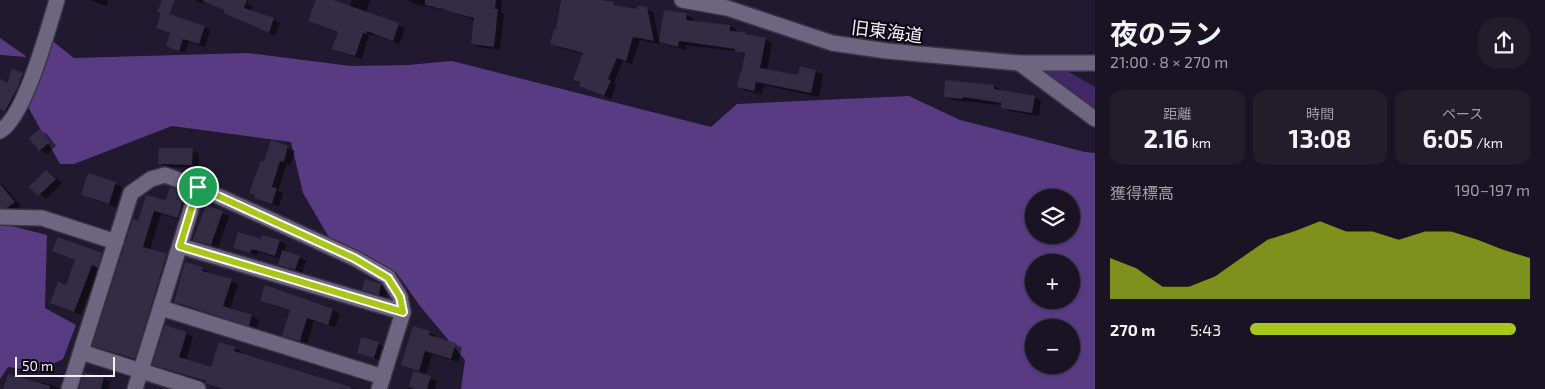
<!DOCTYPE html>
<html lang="ja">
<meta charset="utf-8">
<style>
:root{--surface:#191323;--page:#221c2b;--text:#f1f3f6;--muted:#9f9ea6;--line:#373241;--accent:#a9c71a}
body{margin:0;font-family:"Exo 2","Noto Sans JP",sans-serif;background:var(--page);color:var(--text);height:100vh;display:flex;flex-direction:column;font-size:19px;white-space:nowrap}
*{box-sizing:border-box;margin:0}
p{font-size:16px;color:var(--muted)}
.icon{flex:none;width:28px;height:28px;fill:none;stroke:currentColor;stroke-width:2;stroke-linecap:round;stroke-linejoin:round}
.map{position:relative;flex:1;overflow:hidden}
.side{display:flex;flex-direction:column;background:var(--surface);width:450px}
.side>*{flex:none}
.fabs{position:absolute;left:1025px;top:189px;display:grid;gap:10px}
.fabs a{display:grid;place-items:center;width:55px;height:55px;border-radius:50%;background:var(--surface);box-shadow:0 1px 4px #0004,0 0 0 1px var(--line);font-size:25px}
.scale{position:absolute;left:15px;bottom:12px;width:100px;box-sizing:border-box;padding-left:5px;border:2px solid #f5f1fe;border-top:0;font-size:14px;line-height:18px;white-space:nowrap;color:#f5f1fe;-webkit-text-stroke:4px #090610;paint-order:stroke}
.pin{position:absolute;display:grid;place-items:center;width:42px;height:42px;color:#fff;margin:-21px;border:2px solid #fff;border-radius:50%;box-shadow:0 1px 5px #0007}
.round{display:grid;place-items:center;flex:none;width:52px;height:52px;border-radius:20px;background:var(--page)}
.summary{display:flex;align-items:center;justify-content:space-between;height:85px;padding:0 15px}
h1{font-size:28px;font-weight:700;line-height:38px}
.figures{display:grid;grid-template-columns:repeat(3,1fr);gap:8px;height:85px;padding:5px 15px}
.figures div{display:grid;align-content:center;border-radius:12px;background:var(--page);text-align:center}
.figures b{font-size:25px;font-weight:700}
.figures small{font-size:14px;font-weight:400}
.figures p{font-size:14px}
.chart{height:140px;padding:10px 15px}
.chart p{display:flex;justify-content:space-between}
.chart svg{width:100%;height:90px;margin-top:5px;fill:var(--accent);opacity:.7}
ul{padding:0 15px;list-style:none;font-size:16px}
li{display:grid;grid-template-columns:80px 60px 1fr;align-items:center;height:38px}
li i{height:12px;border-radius:6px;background:var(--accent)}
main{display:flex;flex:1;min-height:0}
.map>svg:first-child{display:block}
.green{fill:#422866}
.forest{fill:#583b82;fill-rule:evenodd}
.shadow{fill:#0007}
.building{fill:#342c44}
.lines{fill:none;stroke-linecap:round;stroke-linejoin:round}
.minor-casing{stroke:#3a3345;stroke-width:18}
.minor{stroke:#6e6580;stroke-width:15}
.route-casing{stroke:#fff;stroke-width:10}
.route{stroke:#a9c71a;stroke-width:6}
.labels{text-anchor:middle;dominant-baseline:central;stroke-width:4;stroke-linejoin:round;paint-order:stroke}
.street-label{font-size:18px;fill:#f5f1fe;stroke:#090610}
</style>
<main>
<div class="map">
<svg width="1095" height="389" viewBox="0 0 1095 389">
<rect width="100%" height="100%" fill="#21192f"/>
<!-- green -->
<path class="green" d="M1028 70 1067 71 1095 87V113Z"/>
<!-- forest -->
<g class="forest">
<path d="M0 38 27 57 0 55Z"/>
<path d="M50 39 74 58 248 53 351 66 408 65 452 61 711 127 737 104 909 96 960 120 1085 152 1095 153V389H461L465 360 420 306 396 272 358 253 334 246 303 193 291 142 172 126 74 164H60L28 107ZM1034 198H1071V235H1034ZM1034 262H1071V300H1034ZM1034 328H1071V365H1034Z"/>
<path d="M0 223 47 235 45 308 76 325 63 359 38 371 8 367 0 379Z"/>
</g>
<!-- shadow -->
<g class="shadow">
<path d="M90 0H108L107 6Z"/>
<path d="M195 0H248L247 4 252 6 250 11 280 23 275 36 231 16 225 10 204 1 203 4Z"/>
<path d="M318 0H329L349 8 352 0H370L366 12 405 28 399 44 374 34 373 36 369 35 362 59 340 52 334 48 339 33 316 24Z"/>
<path d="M408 0H502L501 12 504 14 500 50 478 47 472 43 475 20 449 11 414 4Z"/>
<path d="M562 0H590L614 4 621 8 638 10 646 9 653 12 660 44 640 40 632 64 623 61 614 83 616 85 611 99 587 89 575 80 583 54 558 47 552 43 557 31Z"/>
<path d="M665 11 687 15 694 19V22L730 26 737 30V32L765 39 772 43 767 70 799 77 816 71 823 75 819 97 764 85 762 94 745 91 738 86 742 75 746 56 736 51 686 45V50L668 46 660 41Z"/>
<path d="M205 27 210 30 205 47 189 42 185 53 167 45 171 34 157 28Z"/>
<path d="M22 74 29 78 8 112 0 107V81L8 84Z"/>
<path d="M994 86 1001 90 1000 92 1035 97 1041 101 1039 116 1009 111 1002 107V105L952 100 945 96Z"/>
<path d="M40 131 47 134 56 146 47 154 40 150Z"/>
<path d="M272 142 295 151 290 165 287 163 278 191 283 193 279 207 262 201 251 193 265 164Z"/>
<path d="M192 150 199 154V168L166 167 160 163Z"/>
<path d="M47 171 62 183 46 199 31 187Z"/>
<path d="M0 182 21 206 15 211H10L0 203Z"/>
<path d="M116 184 122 187 116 207 89 198 82 194Z"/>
<path d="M170 188 191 197 185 221 161 214 150 250 167 255 173 259 141 362 101 349 94 345 139 222 146 196 167 202Z"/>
<path d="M206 207 229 216 218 248 195 240Z"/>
<path d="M261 241H279L286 245 284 252 306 260 302 273 279 265 281 259 258 252 257 256 234 247Z"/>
<path d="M53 250 102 254 108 258 104 270 99 268 81 315 51 303 66 287 76 261Z"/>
<path d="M185 263 203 269 209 272V274L231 281 238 284 230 309 252 316 259 320 256 328 183 306 176 302Z"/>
<path d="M379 284 388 290 386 298 363 289Z"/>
<path d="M266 287 333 310 340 314 335 327 314 321 307 344 284 335 291 311 268 304 262 300Z"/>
<path d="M414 328 430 333 436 336V338L455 344 462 348 458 362 432 354 426 374 403 365Z"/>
<path d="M186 333 193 337 186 360 212 368 235 348 242 352 241 355 357 389H228L160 368 154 364Z"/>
<path d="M362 339 385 347 381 361 358 352Z"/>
<path d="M414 373 437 381 435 389H409Z"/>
<path d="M103 378 110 382 108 389H80Z"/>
<path d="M42 382 63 389H5L41 385Z"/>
</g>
<!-- building -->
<g class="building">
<path d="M162 0H175L169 14 205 26 199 44 183 39 179 51 166 46 170 33 156 28 161 13 157 12Z"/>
<path d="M201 0H247L244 8 274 18 269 33 224 13V10Z"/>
<path d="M316 0H333L399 23 393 41 367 31 366 34 363 33 355 56 332 49 338 32 308 21Z"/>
<path d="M425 0H496L495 9H498L494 47 471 44 474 18 447 11V10L425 5Z"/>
<path d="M561 0H600L614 2V5L637 9V6L647 7 654 41 633 37 626 61 617 58 608 79 611 80 604 96 579 86 580 82 573 80 583 53 550 44 554 29 556 30Z"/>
<path d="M664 10 687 13 686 20 730 25V31L745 32V34L766 38 760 68 798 75 800 66 816 70 811 93 756 82 754 91 737 87 740 73 741 74 745 53 735 52V49L679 41 678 47 659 42Z"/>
<path d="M12 69 23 73 18 87 5 111 0 109V79L7 83Z"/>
<path d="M945 80 994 85V89L1035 96 1032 113 1001 108V103L963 97 962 99 944 97Z"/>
<path d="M40 129 50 142 39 151 29 138Z"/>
<path d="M271 140 288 146 284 162 280 161 272 187 277 188 272 204 254 198 255 195 249 193 261 161 264 162Z"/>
<path d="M159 148H193L192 165 158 164Z"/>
<path d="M46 170 56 179 38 196 29 187Z"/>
<path d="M88 173 116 182 109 204 81 195Z"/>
<path d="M0 184 15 202 7 208H0Z"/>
<path d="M170 187 185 192 178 218 154 211 143 247 167 254 135 359 92 346 133 219 138 221 146 195 166 200Z"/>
<path d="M206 205 223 211 211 245 193 240Z"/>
<path d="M238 232 261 239 262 235 280 240 275 256 252 249 250 253 233 248Z"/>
<path d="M58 237 102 253 98 268 92 265 74 312 50 303 58 282 66 285 75 260 52 251Z"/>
<path d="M282 250 300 256 295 270 278 265Z"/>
<path d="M185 262 203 267 202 271 232 279 223 306 252 315 249 326 174 302Z"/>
<path d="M365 279 381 284 379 295 362 290Z"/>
<path d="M265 285 333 309 328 325 307 318 300 341 282 336 290 310 260 301Z"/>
<path d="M165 325 187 332 179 357 211 367 219 342 236 347 234 351 351 387V389H224L205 383 206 381 152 365Z"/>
<path d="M413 326 430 331 429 335 456 343 451 359 425 351 419 371 401 365Z"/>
<path d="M361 337 379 342 374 358 357 353Z"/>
<path d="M413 371 431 376 427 389H415L409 387Z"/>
<path d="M84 372 104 377 101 389H79Z"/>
<path d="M8 374 50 386 49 389H3Z"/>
</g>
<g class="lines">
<defs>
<g id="minor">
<path d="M682 0 727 8 832 43 887 51 1019 63H1095"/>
<path d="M1019 63 1095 119"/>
<path d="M0 131C25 117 48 29 57 0"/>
<path d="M0 217 42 218 116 242"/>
<path d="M180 246 403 312"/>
<path d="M161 308 383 377"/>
<path d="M81 352 198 389"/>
<path d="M69 389 131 193 151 179 165 175 198 187 280 224 354 258 388 277 400 297 403 312 379 389"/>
<path d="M135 389 198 187"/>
</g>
</defs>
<!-- minor casing -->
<use href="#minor" class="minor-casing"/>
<!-- minor -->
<use href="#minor" class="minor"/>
</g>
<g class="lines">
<defs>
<path id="route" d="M198 187 354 258 388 278 400 297 403 312 180 246Z"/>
</defs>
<!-- route casing -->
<use href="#route" class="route-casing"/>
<!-- route -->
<use href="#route" class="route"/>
</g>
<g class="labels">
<!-- street labels -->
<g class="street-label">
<text transform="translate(887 31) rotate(7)">旧東海道</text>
</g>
</g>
</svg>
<div class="fabs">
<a><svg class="icon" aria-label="layers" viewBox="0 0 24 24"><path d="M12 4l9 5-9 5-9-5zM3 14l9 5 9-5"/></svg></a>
<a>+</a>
<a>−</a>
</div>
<div class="scale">50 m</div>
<div class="pin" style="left:198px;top:187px;background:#1e9e55"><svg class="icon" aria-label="arrive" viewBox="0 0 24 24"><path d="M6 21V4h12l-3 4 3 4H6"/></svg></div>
</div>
<section class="side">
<div class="summary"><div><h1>夜のラン</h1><p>21:00 · 8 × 270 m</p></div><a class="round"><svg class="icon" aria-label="share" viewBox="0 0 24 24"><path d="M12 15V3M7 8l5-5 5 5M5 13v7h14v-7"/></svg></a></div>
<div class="figures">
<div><p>距離</p><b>2.16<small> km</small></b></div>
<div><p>時間</p><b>13:08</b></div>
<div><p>ペース</p><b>6:05<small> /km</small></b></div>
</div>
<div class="chart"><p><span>獲得標高</span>190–197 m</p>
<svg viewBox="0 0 160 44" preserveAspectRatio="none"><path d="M0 44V24L10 29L20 38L30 38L40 33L50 24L60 15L70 11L80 6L90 11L100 11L110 15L120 11L130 11L140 15L150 20L160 24V44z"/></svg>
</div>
<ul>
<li><b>270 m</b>5:43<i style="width:95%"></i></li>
</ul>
</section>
</main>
